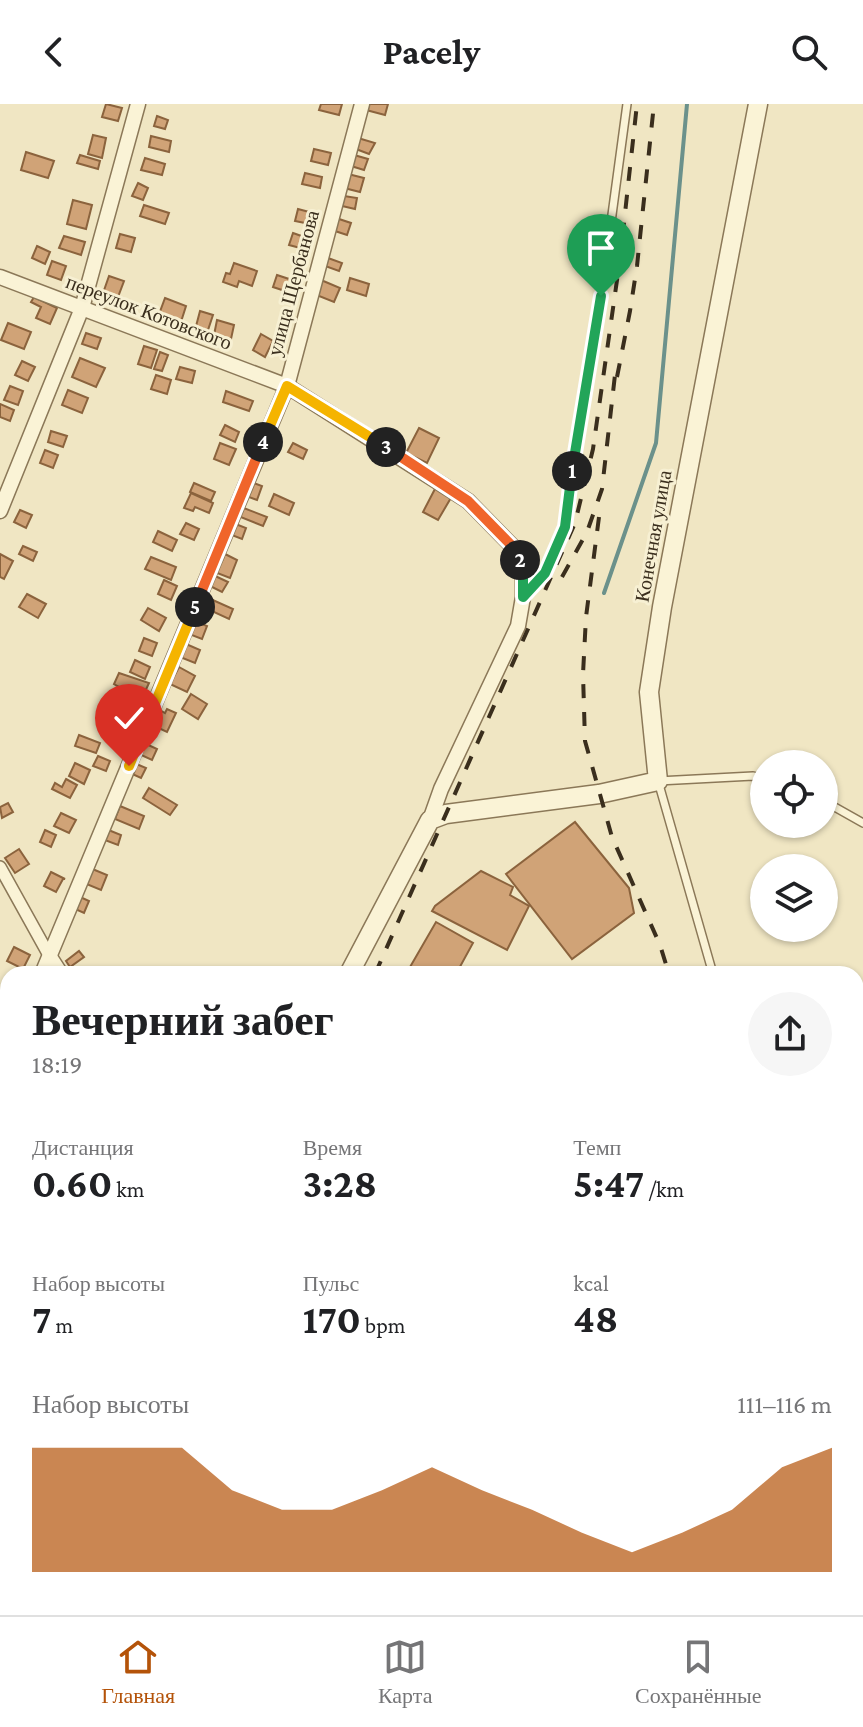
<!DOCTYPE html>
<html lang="ru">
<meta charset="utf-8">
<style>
:root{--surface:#fff;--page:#f6f6f6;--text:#202124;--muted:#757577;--line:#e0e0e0;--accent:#b45309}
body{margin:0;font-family:"Crimson Pro",serif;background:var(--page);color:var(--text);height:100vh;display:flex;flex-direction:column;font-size:30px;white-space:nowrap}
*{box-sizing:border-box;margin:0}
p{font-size:26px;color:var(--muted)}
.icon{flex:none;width:44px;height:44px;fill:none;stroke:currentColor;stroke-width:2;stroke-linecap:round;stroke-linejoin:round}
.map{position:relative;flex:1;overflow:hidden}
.sheet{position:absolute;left:0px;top:862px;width:864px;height:650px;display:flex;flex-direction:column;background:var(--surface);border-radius:24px 24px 0 0;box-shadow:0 2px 6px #0004}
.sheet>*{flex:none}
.buttons{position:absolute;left:750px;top:646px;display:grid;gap:16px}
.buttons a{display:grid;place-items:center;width:88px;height:88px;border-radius:50%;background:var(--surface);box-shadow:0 2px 6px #0004;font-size:40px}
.pin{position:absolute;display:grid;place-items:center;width:68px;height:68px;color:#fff;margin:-82px -34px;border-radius:50% 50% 50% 0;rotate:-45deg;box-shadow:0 0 8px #0007}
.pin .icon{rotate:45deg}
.km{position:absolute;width:40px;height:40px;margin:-20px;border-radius:50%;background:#222;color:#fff;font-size:22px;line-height:40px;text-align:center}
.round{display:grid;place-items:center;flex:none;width:84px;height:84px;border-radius:42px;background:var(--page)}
.overview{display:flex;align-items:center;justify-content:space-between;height:136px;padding:0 32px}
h1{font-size:44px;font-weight:700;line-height:60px}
.figures{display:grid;grid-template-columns:repeat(3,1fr);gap:12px;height:136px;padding:8px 32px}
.figures div{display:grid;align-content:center}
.figures b{font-size:40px;font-weight:700}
.figures small{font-size:22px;font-weight:400}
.figures p{font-size:22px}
.chart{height:224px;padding:16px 32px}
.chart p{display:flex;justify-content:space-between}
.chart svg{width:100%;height:144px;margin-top:8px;fill:var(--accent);opacity:.7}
header{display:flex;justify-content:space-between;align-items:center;height:104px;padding:0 32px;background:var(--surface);font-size:36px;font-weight:700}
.tabs{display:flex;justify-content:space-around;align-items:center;height:112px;border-top:2px solid var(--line);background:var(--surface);font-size:22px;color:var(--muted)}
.tabs a{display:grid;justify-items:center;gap:4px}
.tabs .active{color:var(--accent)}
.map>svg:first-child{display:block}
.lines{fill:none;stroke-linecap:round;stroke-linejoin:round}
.stream{stroke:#6b918b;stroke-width:4}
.building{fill:#d0a377;stroke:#8b633d;stroke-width:2}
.service-casing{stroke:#8b7858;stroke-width:10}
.pedestrian-casing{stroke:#8b7858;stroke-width:14}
.minor-casing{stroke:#8b7858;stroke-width:17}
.tertiary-casing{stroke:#8b7858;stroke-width:21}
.service{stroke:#faf3d6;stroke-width:7}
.pedestrian{stroke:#faf3d6;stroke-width:11}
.minor{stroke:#faf3d6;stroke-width:14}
.tertiary{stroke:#faf3d6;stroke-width:18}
.rail{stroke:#3a2e1d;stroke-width:4;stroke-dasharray:14 14;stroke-linecap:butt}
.split-1-casing{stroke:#fff;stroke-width:16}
.split-2-casing{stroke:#fff;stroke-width:16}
.split-3-casing{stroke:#fff;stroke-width:16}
.split-4-casing{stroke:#fff;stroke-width:16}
.split-5-casing{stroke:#fff;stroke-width:16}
.split-6-casing{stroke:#fff;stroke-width:16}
.split-1{stroke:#22a559;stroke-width:10}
.split-2{stroke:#22a559;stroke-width:10}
.split-3{stroke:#f0652b;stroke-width:10}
.split-4{stroke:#f5b400;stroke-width:10}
.split-5{stroke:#f0652b;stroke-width:10}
.split-6{stroke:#f5b400;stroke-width:10}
.labels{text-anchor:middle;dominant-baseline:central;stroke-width:6;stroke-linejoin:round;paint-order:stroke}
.street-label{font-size:20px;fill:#3a2e1d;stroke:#f7f0d3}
</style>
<header><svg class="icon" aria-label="back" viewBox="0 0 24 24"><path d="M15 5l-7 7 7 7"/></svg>Pacely<svg class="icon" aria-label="search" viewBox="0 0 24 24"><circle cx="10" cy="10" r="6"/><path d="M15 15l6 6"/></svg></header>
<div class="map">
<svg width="863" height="1511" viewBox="0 0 863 1511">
<rect width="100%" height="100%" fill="#f0e6c3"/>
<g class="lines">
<!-- stream -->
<path class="stream" d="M604 489 656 339 687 0"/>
</g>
<!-- building -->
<g class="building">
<path d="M106 0 122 4 118 17 102 13Z"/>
<path d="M321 0H342L339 11 319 6Z"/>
<path d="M367 0H388L385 11 366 6Z"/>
<path d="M157 12 168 16 165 25 154 22Z"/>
<path d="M93 31 106 34 102 54 88 50Z"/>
<path d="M151 32 171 37 169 48 149 43Z"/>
<path d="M358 34 375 39 369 50 356 45Z"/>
<path d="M314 45 331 49 328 61 311 57Z"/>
<path d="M26 48 54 57 48 74 21 66Z"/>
<path d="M80 51 100 57 98 65 77 59Z"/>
<path d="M354 51 368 55 364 66 351 62Z"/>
<path d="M145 54 165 60 162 71 141 66Z"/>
<path d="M305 69 322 73 320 84 302 80Z"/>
<path d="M348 70 364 74 360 88 344 84Z"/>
<path d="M138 79 148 84 143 96 132 92Z"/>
<path d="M344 92 357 94 355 105 342 102Z"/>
<path d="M73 96 92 101 86 125 67 120Z"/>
<path d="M144 101 169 109 165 120 140 112Z"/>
<path d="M298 105 313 109 310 120 295 117Z"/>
<path d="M336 114 351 119 347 131 332 126Z"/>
<path d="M293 129 307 134 304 145 289 141Z"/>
<path d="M120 130 135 134 131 148 116 144Z"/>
<path d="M64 132 85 138 81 151 59 144Z"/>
<path d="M37 142 50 148 45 160 32 154Z"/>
<path d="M328 154 342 159 339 167 325 162Z"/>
<path d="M52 157 66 162 61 176 47 171Z"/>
<path d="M234 159 257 167 252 182 239 177 237 183 223 178 226 169 230 170Z"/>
<path d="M277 171 292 176 288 188 273 183Z"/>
<path d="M109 172 124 177 118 193 102 192Z"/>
<path d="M350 174 369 180 366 192 347 186Z"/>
<path d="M321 176 340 184 334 198 314 190Z"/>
<path d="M34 193 57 204 50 220 36 214 41 203 31 198Z"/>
<path d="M165 194 186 202 180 221 158 213Z"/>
<path d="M200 207 213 211 207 229 195 226Z"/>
<path d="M217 216 234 221 231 235 214 231Z"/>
<path d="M8 219 31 228 24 245 1 236Z"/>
<path d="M86 229 101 234 97 245 82 240Z"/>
<path d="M261 230 273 237 265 253 253 246Z"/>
<path d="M144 242 157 246 151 264 138 260Z"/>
<path d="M160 248 168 251 162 267 154 265Z"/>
<path d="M80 254 105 264 96 283 72 273Z"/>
<path d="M22 257 35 263 28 277 15 271Z"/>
<path d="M180 263 195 267 192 279 176 275Z"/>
<path d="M156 271 171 276 167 290 151 285Z"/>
<path d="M10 282 23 287 18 301 4 296Z"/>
<path d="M68 286 88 294 82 309 62 301Z"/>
<path d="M226 287 253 297 249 307 223 298Z"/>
<path d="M0 300 14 306 10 317 0 313Z"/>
<path d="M225 321 239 328 235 338 220 331Z"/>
<path d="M419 324 439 334 427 359 406 349Z"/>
<path d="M51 327 67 332 63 343 48 338Z"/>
<path d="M220 339 236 345 229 361 214 355Z"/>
<path d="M293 339 307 346 303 355 288 348Z"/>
<path d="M45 346 58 351 53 364 40 359Z"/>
<path d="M251 378 262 382 257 396 246 392Z"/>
<path d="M194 379 215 388 211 397 190 388Z"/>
<path d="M436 383 452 392 438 416 423 408Z"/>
<path d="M191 389 213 399 209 409 195 403 193 407 184 404Z"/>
<path d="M274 390 294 399 289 411 269 402Z"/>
<path d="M241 403 267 413 263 422 238 412Z"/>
<path d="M20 406 32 411 26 424 14 418Z"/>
<path d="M186 419 199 425 194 436 180 430Z"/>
<path d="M233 419 246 424 242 435 229 430Z"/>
<path d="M158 427 177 436 172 447 153 438Z"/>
<path d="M23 442 37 448 33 457 19 450Z"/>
<path d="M0 450 13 457 4 475 0 473Z"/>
<path d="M225 450 237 456 230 474 212 467 217 455 222 457Z"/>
<path d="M151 453 176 463 171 476 145 465Z"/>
<path d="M213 471 228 478 222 488 208 481Z"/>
<path d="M164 476 177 482 171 496 158 490Z"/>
<path d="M27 490 46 500 38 514 19 503Z"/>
<path d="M206 493 233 505 229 515 201 502Z"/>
<path d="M148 504 166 514 159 527 141 516Z"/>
<path d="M194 517 207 522 202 535 189 530Z"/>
<path d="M144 534 157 539 152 552 139 547Z"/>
<path d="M186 540 200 546 195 559 180 553Z"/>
<path d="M135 556 150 563 145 575 130 568Z"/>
<path d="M179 563 195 572 187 588 170 580Z"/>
<path d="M119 569 149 579 137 605 121 598 126 587 114 580Z"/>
<path d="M191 590 207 600 198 615 182 605Z"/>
<path d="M158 605 165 609 167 605 176 609 167 628 150 620Z"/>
<path d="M79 631 100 639 96 649 75 642Z"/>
<path d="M144 639 157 645 152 656 139 650Z"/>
<path d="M98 652 110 657 106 667 93 662Z"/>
<path d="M75 659 90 666 84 680 69 672Z"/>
<path d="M134 659 146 664 141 674 130 669Z"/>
<path d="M66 675 77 681 70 694 52 685 55 679 62 683Z"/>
<path d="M149 684 177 701 170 711 143 694Z"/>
<path d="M8 699 13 708 2 714 0 703Z"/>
<path d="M120 702 144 712 139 725 115 715Z"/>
<path d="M61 709 76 716 69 729 54 722Z"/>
<path d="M575 718 629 784 634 809 572 855 506 770Z"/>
<path d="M106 725 121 731 118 741 102 735Z"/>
<path d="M45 726 56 731 51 743 40 738Z"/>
<path d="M19 745 29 760 15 769 5 754Z"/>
<path d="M90 764 107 771 101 786 84 779Z"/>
<path d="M481 767 513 783 510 791 529 802 507 846 432 807 435 802Z"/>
<path d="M51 768 65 775H63L56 788 44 782Z"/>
<path d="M78 792 89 797 84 809 73 804Z"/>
<path d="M436 818 473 839 456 870H406Z"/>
<path d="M14 843 30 851 23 865 7 857Z"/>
<path d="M79 847 84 853 70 863 66 857Z"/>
<path d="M1 973 8 977 7 994 0 990Z"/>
<path d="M8 1309V1368L0 1366V1329Z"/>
</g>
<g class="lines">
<defs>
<g id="service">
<path d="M524 492 545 469 565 423 569 380 601 192 627 0"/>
<path d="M824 697 863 719"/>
<path d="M713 870 658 677 753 672 764 675"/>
<path d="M856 1367 863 1390"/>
<path d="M600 1504V1511"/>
<path d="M776 1504 779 1511"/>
<path d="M803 1504 807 1511"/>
<path d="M192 1511 194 1504"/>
<path d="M700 1511 707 1504"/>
</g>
<path id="pedestrian" d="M0 763 50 853"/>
<g id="minor">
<path d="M0 173 287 282 468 397 517 447 523 468V493L518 522 441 685 430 716"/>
<path d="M0 407 82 204 138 0"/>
<path d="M50 853 61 870"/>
<path d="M42 870 287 282 362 0"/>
<path d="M0 960 8 943"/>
<path d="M10 1511 13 1504"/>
<path d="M413 1511 416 1504"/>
</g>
<g id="tertiary">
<path d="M349 870 430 716 446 710 599 690 658 677 649 588 662 503 758 0"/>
<path d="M0 1276 8 1278"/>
</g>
</defs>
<!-- service casing -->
<use href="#service" class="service-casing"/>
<!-- pedestrian casing -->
<use href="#pedestrian" class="pedestrian-casing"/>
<!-- minor casing -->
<use href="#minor" class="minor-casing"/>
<!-- tertiary casing -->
<use href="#tertiary" class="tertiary-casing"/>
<!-- service -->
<use href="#service" class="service"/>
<!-- pedestrian -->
<use href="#pedestrian" class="pedestrian"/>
<!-- minor -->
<use href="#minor" class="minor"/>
<!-- tertiary -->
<use href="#tertiary" class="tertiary"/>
<!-- rail -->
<g class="rail">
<path d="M617 273 630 207 637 162 654 0"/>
<path d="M599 413 586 513 583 570 585 637 612 733 660 841 669 870"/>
<path d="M562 473 587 428 602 385 616 262"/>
<path d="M375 870 575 419 593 345 620 155 637 0"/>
<path d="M841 1504 845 1511"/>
<path d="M100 1511 103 1504"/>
<path d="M147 1511 148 1504"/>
<path d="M624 1511 626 1504"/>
</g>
</g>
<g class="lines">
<defs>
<path id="split-1" d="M572 367 601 192"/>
<path id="split-2" d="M520 456 523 468V493L545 469 565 423 572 367"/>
<path id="split-3" d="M386 343 468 397 517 447 520 456"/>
<path id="split-4" d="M263 338 287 282 386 343"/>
<path id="split-5" d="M195 503 263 338"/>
<path id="split-6" d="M129 662 195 503"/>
</defs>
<!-- split-1 casing -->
<use href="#split-1" class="split-1-casing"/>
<!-- split-2 casing -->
<use href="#split-2" class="split-2-casing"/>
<!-- split-3 casing -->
<use href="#split-3" class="split-3-casing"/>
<!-- split-4 casing -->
<use href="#split-4" class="split-4-casing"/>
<!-- split-5 casing -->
<use href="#split-5" class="split-5-casing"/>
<!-- split-6 casing -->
<use href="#split-6" class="split-6-casing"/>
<!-- split-1 -->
<use href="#split-1" class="split-1"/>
<!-- split-2 -->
<use href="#split-2" class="split-2"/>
<!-- split-3 -->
<use href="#split-3" class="split-3"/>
<!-- split-4 -->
<use href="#split-4" class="split-4"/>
<!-- split-5 -->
<use href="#split-5" class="split-5"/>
<!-- split-6 -->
<use href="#split-6" class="split-6"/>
</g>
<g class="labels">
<!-- street labels -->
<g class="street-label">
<text transform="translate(293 179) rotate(-75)">улица Щербанова</text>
<text transform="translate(149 208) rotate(21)">переулок Котовского</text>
<text transform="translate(653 432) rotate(-80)">Конечная улица</text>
</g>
</g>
</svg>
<div class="buttons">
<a><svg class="icon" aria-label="locate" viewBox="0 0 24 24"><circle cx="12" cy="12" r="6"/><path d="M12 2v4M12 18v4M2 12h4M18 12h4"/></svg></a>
<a><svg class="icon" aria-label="layers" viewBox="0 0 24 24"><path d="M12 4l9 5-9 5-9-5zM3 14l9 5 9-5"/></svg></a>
</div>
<div class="pin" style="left:601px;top:192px;background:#1e9e55"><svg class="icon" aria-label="arrive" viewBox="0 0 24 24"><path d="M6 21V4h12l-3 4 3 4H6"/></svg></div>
<div class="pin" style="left:129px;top:662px;background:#d93025"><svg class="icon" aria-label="check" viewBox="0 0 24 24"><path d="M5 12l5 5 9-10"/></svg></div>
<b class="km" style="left:572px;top:367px">1</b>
<b class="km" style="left:520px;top:456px">2</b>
<b class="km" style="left:386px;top:343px">3</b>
<b class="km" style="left:263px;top:338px">4</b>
<b class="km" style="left:195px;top:503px">5</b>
<section class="sheet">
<div class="overview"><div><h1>Вечерний забег</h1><p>18:19</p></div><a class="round"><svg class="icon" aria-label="share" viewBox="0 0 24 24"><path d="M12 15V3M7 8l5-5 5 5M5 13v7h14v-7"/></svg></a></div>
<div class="figures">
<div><p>Дистанция</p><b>0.60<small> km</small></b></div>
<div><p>Время</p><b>3:28</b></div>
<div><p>Темп</p><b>5:47<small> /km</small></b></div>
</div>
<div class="figures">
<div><p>Набор высоты</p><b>7<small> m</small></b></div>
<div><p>Пульс</p><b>170<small> bpm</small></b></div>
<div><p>kcal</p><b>48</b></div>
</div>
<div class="chart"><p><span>Набор высоты</span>111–116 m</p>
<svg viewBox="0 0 160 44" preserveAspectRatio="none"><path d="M0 44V6L10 6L20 6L30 6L40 19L50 25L60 25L70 19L80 12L90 19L100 25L110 32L120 38L130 32L140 25L150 12L160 6V44z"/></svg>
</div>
</section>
</div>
<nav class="tabs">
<a class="active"><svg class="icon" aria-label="home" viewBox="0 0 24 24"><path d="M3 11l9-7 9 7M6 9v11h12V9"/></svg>Главная</a>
<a><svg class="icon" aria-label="map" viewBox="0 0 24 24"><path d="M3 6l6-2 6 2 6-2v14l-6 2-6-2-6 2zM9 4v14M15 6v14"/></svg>Карта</a>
<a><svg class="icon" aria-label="saved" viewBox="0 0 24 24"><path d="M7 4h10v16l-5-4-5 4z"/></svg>Сохранённые</a>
</nav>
